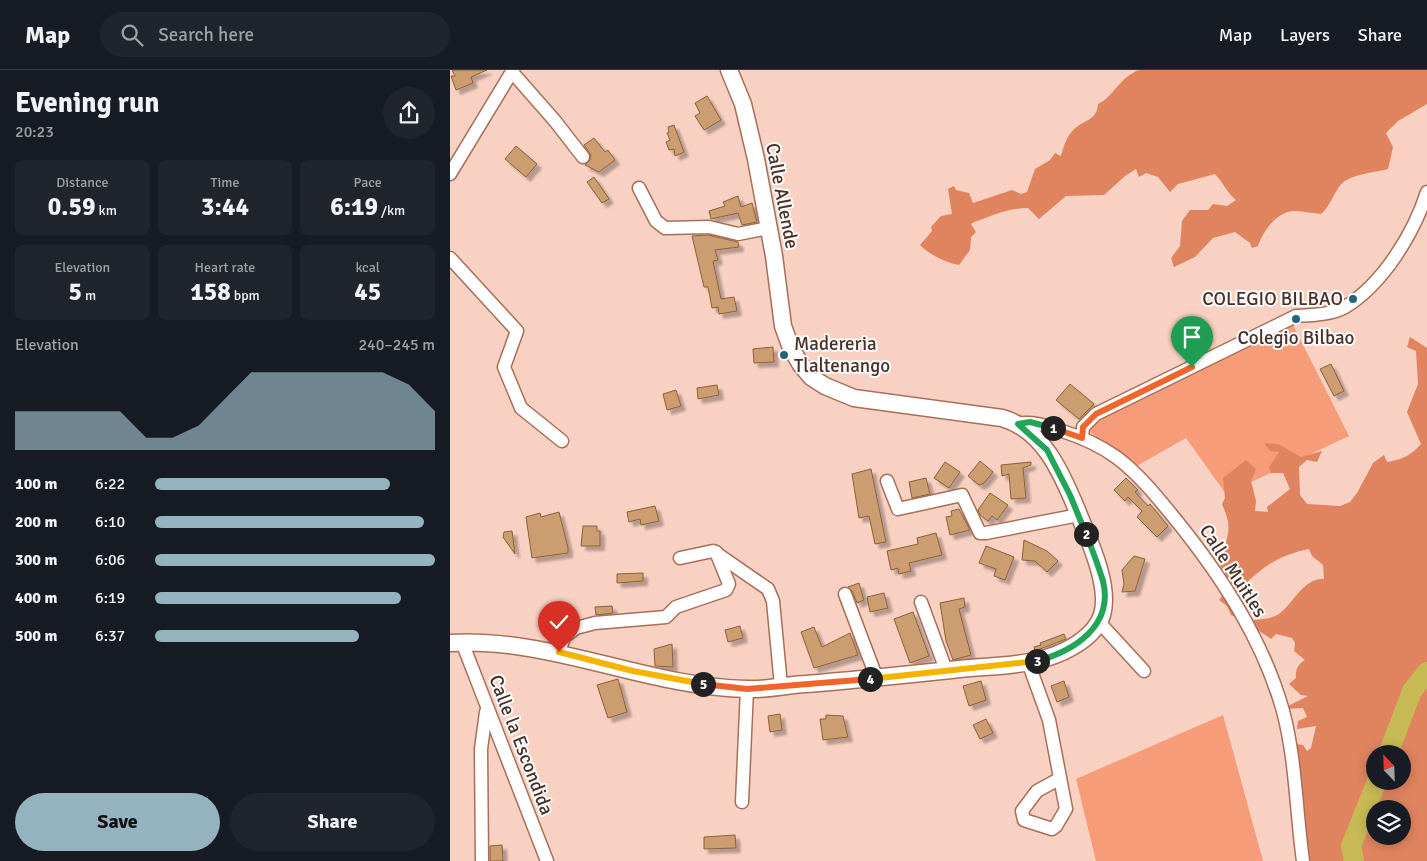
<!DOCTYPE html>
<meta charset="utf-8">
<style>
:root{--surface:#171b24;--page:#20242c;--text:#f1f3f6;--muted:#9ea1a6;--line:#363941;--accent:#95b3be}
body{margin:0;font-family:Signika,sans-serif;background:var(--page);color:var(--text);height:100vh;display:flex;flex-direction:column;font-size:19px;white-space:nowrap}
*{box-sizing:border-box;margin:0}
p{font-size:16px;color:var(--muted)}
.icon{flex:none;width:28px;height:28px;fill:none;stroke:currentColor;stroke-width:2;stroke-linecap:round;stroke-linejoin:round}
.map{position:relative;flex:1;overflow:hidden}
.side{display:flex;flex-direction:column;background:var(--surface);width:450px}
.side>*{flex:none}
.needle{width:32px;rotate:337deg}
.controls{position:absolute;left:916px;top:675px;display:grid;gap:10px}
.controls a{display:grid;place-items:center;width:45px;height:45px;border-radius:50%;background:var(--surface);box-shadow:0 2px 12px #0003;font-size:25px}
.pin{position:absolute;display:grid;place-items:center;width:42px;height:42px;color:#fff;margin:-51px -21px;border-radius:50% 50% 50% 0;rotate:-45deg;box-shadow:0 0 5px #0007}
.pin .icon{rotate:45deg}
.km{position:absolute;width:25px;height:25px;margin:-12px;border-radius:50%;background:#222;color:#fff;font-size:14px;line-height:25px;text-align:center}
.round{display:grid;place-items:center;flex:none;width:52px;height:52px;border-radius:26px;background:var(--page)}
.overview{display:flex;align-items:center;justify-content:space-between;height:85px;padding:0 15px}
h1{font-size:28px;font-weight:700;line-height:38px}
.metrics{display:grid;grid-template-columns:repeat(3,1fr);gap:8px;height:85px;padding:5px 15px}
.metrics div{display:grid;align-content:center;border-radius:8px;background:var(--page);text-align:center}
.metrics b{font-size:25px;font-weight:700}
.metrics small{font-size:14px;font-weight:400}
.metrics p{font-size:14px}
.chart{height:140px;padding:10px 15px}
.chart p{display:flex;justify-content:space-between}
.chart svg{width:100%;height:90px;margin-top:5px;fill:var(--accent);opacity:.7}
.cta{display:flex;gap:10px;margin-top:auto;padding:10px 15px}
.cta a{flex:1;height:58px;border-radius:30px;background:var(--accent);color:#111;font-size:20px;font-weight:700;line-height:58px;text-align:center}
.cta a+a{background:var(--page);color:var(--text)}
ul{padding:0 15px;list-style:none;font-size:16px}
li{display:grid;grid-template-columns:80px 60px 1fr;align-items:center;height:38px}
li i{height:12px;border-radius:6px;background:var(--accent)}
header{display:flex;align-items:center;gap:30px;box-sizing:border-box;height:70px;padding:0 25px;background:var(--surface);border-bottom:1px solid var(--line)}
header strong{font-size:24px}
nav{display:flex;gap:28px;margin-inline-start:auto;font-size:18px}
.search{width:350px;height:45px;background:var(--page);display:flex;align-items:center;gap:12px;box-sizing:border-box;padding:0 18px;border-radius:28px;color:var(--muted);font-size:19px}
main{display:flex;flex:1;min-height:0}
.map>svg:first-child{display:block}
.green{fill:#f69c79}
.forest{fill:#e0845f;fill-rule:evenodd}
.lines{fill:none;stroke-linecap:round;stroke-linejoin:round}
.river{stroke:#c7ba54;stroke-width:20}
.building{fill:#cd9d72;stroke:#8c5f36;filter:url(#shadow)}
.minor-casing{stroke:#a86f58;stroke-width:15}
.tertiary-casing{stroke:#a86f58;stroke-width:19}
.minor{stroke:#fff;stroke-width:12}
.tertiary{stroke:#fff;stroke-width:16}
.split-1-casing{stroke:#fff;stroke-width:10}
.split-2-casing{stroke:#fff;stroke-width:10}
.split-3-casing{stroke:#fff;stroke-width:10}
.split-4-casing{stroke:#fff;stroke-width:10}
.split-5-casing{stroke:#fff;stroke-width:10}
.split-6-casing{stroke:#fff;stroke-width:10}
.split-1{stroke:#f0652b;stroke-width:6}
.split-2{stroke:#22a559;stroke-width:6}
.split-3{stroke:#22a559;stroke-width:6}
.split-4{stroke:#f5b400;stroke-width:6}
.split-5{stroke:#f0652b;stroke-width:6}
.split-6{stroke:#f5b400;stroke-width:6}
.poi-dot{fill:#246479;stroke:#fbfbfb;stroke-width:2}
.labels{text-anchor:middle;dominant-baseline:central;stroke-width:4;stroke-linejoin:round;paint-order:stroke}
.street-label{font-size:19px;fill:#493026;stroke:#fbfbfb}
.poi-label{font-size:19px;fill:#493026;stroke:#fbfbfb;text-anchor:end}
</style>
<header>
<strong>Map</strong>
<div class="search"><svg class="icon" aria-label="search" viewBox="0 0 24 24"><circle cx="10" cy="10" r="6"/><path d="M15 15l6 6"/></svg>Search here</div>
<nav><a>Map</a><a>Layers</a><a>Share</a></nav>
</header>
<main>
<section class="side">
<div class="overview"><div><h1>Evening run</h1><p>20:23</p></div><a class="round"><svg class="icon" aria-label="share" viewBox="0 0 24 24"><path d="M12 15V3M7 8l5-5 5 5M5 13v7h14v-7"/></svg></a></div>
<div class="metrics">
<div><p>Distance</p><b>0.59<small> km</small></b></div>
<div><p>Time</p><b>3:44</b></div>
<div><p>Pace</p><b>6:19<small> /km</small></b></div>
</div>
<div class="metrics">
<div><p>Elevation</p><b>5<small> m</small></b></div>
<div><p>Heart rate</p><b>158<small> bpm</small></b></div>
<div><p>kcal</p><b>45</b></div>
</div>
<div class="chart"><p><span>Elevation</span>240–245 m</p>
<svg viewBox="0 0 160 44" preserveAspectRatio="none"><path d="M0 44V25L10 25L20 25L30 25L40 25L50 38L60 38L70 32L80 19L90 6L100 6L110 6L120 6L130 6L140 6L150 12L160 25V44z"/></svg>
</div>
<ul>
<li><b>100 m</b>6:22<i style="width:84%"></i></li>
<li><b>200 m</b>6:10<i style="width:96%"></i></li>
<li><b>300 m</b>6:06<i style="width:100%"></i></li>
<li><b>400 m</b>6:19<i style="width:88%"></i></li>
<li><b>500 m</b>6:37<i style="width:73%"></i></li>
</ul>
<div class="cta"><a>Save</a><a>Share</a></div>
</section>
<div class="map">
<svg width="977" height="791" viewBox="0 0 977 791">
<defs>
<filter id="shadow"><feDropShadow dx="4.5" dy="4.5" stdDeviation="1" flood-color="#0004"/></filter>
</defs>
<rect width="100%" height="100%" fill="#f8d1c2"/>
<!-- green -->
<g class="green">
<path d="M842 253 899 366 776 424 736 368 685 397 636 359 702 319Z"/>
<path d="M773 645 813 791H646L626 709Z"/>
</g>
<!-- forest -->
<g class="forest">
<path d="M689 0H977V34L948 51 936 63 943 77 938 99C924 103 897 104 889 117 882 127 880 136 871 144 862 143 852 141 843 141 826 142 812 163 808 176L802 178 800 173 785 162 763 168 745 187 724 197 721 188 730 176 732 151 740 140H758L763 134 777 136 786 130C777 123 773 112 765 104L728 114 720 122 708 107 696 103 689 107 686 99 675 106 654 125 616 126 589 149 578 138C557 138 543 146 524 152L521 154 526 162 521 167 520 180 509 195C496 193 479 184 470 175L482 161 481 157 491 146 502 144 498 119 504 116 506 120 519 123 523 133 562 120 571 124 577 122 585 99 600 90 605 83 611 86C614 75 618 62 628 56 639 49 647 48 648 34 664 27 668 8 689 0Z"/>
<path d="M960 267 977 278V791H856L854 788 859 776 851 768 838 712 844 713 842 690 846 674 853 675 857 681 861 678 866 656 847 659 848 651 857 647 853 638 837 639 836 637 858 626 851 625 839 614 846 608C845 600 848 594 855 590L844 581 845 573 842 568 826 564 821 569 802 556 803 550C812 549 821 549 829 544 844 533 853 508 874 509L873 495 862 486 859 479C825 486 810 499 786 523L791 550 781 545 777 536 769 530C784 513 768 503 770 486 771 481 775 476 776 472 781 455 778 449 772 434L775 428 773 408 796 390 806 399 801 411 806 431 805 441 818 442 817 437 840 419 833 403H821L819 397 829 382 820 381 814 373 828 374 851 387 872 381 867 392 857 390 849 397 850 425 857 434 890 436 900 432 907 423 923 393 934 385 937 392C951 390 962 385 971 374L957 342 968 314 966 281 957 277ZM925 684H952V711H925ZM925 739H952V766H925Z"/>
</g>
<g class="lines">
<!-- river -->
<g class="river">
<path d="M938 684 962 621 977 602"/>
<path d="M904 791 901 776 927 711"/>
</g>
</g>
<!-- building -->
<g class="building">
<path d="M2 0H37L21 7 23 13 6 20 1 6H5Z"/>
<path d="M257 26 271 50 254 60 245 46 250 43 245 33Z"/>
<path d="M224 55 234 82 225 86 224 79 219 80 216 72 220 70 217 63 219 62 218 57Z"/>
<path d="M144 68 155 82 158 80 165 90 149 102 135 95 140 90 141 85 134 75Z"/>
<path d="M66 76 87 94 76 107 55 89Z"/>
<path d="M144 107 159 129 152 133 137 112Z"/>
<path d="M288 126 291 137 302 133 307 152 292 155 288 143 261 149 259 141 275 136 273 132Z"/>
<path d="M258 165 288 172 289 177 265 180 268 190 263 191 271 229 284 227 287 241 269 244 268 237 262 238 258 217H254L242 166Z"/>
<path d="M323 277 324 292 304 293 303 279Z"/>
<path d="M881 294 894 321 884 326 870 299Z"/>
<path d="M620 314 644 334 629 349 606 330Z"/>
<path d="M267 315 269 325 248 329 247 318Z"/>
<path d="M226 320 231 336 217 340 213 324Z"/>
<path d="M530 391 543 402 534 413 529 415 518 406Z"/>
<path d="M495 392 510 402 499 418 484 408Z"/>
<path d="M581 392V395L573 398 576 428 561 429 559 404 552 406 551 395Z"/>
<path d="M421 399 436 472 425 474 419 446 409 448 402 404Z"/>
<path d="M476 408 480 424 462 428 459 412Z"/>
<path d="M676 408 688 420 685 422 698 436 700 434 718 456 707 467 687 447 692 441 678 427 675 431 664 420Z"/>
<path d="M540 423 558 435 547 450 542 446 538 451 530 445 528 440Z"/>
<path d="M205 436 209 451 191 455 190 449 179 452 177 442Z"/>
<path d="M509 439 520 460 500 465 496 447 502 446 501 441Z"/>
<path d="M109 442 118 478V483L82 488 76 447 90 443 91 447Z"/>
<path d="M133 456H147V461H150V476H131Z"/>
<path d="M62 461 65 484 53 467 54 462Z"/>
<path d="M486 463 492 485 459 493 461 501 449 504 448 498 441 500 437 481 468 474 467 468Z"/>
<path d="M574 470 597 481 608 491 597 502 585 491 572 490Z"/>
<path d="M536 476 564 487 555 510 544 506 546 499 529 493Z"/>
<path d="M684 486 695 489 685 521 672 522 674 514 672 500Z"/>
<path d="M193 503V511L167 513V504Z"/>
<path d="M409 513 414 530 407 533 402 521 398 517Z"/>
<path d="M434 523 438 538 420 542 417 527Z"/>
<path d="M514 528 515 537 509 539 521 585 503 590 496 571 490 533Z"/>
<path d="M162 536 163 543 146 545 145 537Z"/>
<path d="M463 542 479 586 460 593 444 549Z"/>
<path d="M290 556 293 568 278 572 275 560Z"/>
<path d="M364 557 372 577 400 563 408 585 364 598 351 562Z"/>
<path d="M614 564 616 569 585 581 584 577 591 575 590 573Z"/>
<path d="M222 574 223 597 205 596 204 579Z"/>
<path d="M168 609 177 642 158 648 147 615Z"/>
<path d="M531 611 536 630 519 636 513 616Z"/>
<path d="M614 611 619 627 607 632 601 616Z"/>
<path d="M330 644 332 660 320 662 318 646Z"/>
<path d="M376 645 393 646 398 667 373 670 370 649H376Z"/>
<path d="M536 649 543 663 530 669 523 655Z"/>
<path d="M285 765 286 778 254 779V767Z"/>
<path d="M52 775 53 791H40V776Z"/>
</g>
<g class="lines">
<defs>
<g id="minor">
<path d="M62 2 105 51 133 87"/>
<path d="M0 104 63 0"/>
<path d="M189 118 206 151 215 158 259 157 288 164 318 158"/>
<path d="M0 188 67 261 54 297 71 338 112 371"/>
<path d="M567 354C583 351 597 356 612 361 631 367 649 375 666 387 689 404 708 428 726 450 772 507 813 570 833 641 846 690 846 741 853 791"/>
<path d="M632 367 633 357 646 344 846 246C861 245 881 245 895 237 933 214 964 163 977 122"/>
<path d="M437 411 448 439 512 425 530 463H536L629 445"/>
<path d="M230 488 263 481 318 519 323 531 331 616"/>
<path d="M395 524 427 609"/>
<path d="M471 532 496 600"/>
<path d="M649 552 694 601"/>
<path d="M12 572 97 791"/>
<path d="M109 583 114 567 126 558 145 553 216 547 226 537 276 520 279 514 266 482"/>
<path d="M578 592 599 650 616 739 606 756 602 759 574 750 572 741 587 721 609 709"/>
<path d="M292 732 297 619"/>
<path d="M32 791 31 679 36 642"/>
</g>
<path id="tertiary" d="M0 573C102 567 196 617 297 619 317 620 336 615 356 614 405 610 453 605 501 600 532 596 566 597 596 588 617 582 645 567 652 545 661 516 638 468 627 440 612 404 594 360 552 348L404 328 375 316 361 307 351 295 341 278 333 256 324 186 306 89 293 34 279 0"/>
</defs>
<!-- minor casing -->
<use href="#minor" class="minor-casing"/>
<!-- tertiary casing -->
<use href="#tertiary" class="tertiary-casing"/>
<!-- minor -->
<use href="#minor" class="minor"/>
<!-- tertiary -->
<use href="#tertiary" class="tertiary"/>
</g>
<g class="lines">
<defs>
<path id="split-1" d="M603 358 632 368 633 357 646 344 742 297"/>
<path id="split-2" d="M603 358 580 352 568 354 597 380 620 425 636 464"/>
<path id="split-3" d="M587 591C624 581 664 556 653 511 648 495 642 479 636 464"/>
<path id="split-4" d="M420 609 587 591"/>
<path id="split-5" d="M253 614 297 619 420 609"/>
<path id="split-6" d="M109 582 183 601 253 614"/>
</defs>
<!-- split-1 casing -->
<use href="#split-1" class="split-1-casing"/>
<!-- split-2 casing -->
<use href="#split-2" class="split-2-casing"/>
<!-- split-3 casing -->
<use href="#split-3" class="split-3-casing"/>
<!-- split-4 casing -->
<use href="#split-4" class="split-4-casing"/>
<!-- split-5 casing -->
<use href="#split-5" class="split-5-casing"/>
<!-- split-6 casing -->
<use href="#split-6" class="split-6-casing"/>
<!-- split-1 -->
<use href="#split-1" class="split-1"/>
<!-- split-2 -->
<use href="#split-2" class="split-2"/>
<!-- split-3 -->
<use href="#split-3" class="split-3"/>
<!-- split-4 -->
<use href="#split-4" class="split-4"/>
<!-- split-5 -->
<use href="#split-5" class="split-5"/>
<!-- split-6 -->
<use href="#split-6" class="split-6"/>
</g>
<!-- markers -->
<g class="poi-dot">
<circle cx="903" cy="229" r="5"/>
<circle cx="846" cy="249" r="5"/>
<circle cx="334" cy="285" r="5"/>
</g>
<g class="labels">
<!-- street labels -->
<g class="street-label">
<text transform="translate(332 126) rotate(79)">Calle Allende</text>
<text transform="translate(783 501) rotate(57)">Calle Muitles</text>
<text transform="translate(71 675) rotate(69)">Calle la Escondida</text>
</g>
<!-- poi labels -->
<g class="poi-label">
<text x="893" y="229">COLEGIO BILBAO</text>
<text x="846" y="268" text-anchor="middle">Colegio Bilbao</text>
<text x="344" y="274" text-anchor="start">Madereria<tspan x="344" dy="22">Tlaltenango</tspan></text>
</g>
</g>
</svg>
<div class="controls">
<a><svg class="needle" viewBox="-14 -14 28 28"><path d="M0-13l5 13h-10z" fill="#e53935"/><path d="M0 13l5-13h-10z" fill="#9ea1a6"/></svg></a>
<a><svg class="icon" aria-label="layers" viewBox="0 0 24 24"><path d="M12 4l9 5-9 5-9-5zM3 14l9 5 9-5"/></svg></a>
</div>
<div class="pin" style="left:742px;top:297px;background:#1e9e55"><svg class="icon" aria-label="arrive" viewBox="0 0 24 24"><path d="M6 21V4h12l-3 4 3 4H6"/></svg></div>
<div class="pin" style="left:109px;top:582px;background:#d93025"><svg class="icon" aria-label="check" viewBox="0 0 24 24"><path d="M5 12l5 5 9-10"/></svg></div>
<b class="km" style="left:603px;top:358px">1</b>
<b class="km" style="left:636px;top:464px">2</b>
<b class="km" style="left:587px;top:591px">3</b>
<b class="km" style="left:420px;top:609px">4</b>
<b class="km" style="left:253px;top:614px">5</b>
</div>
</main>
